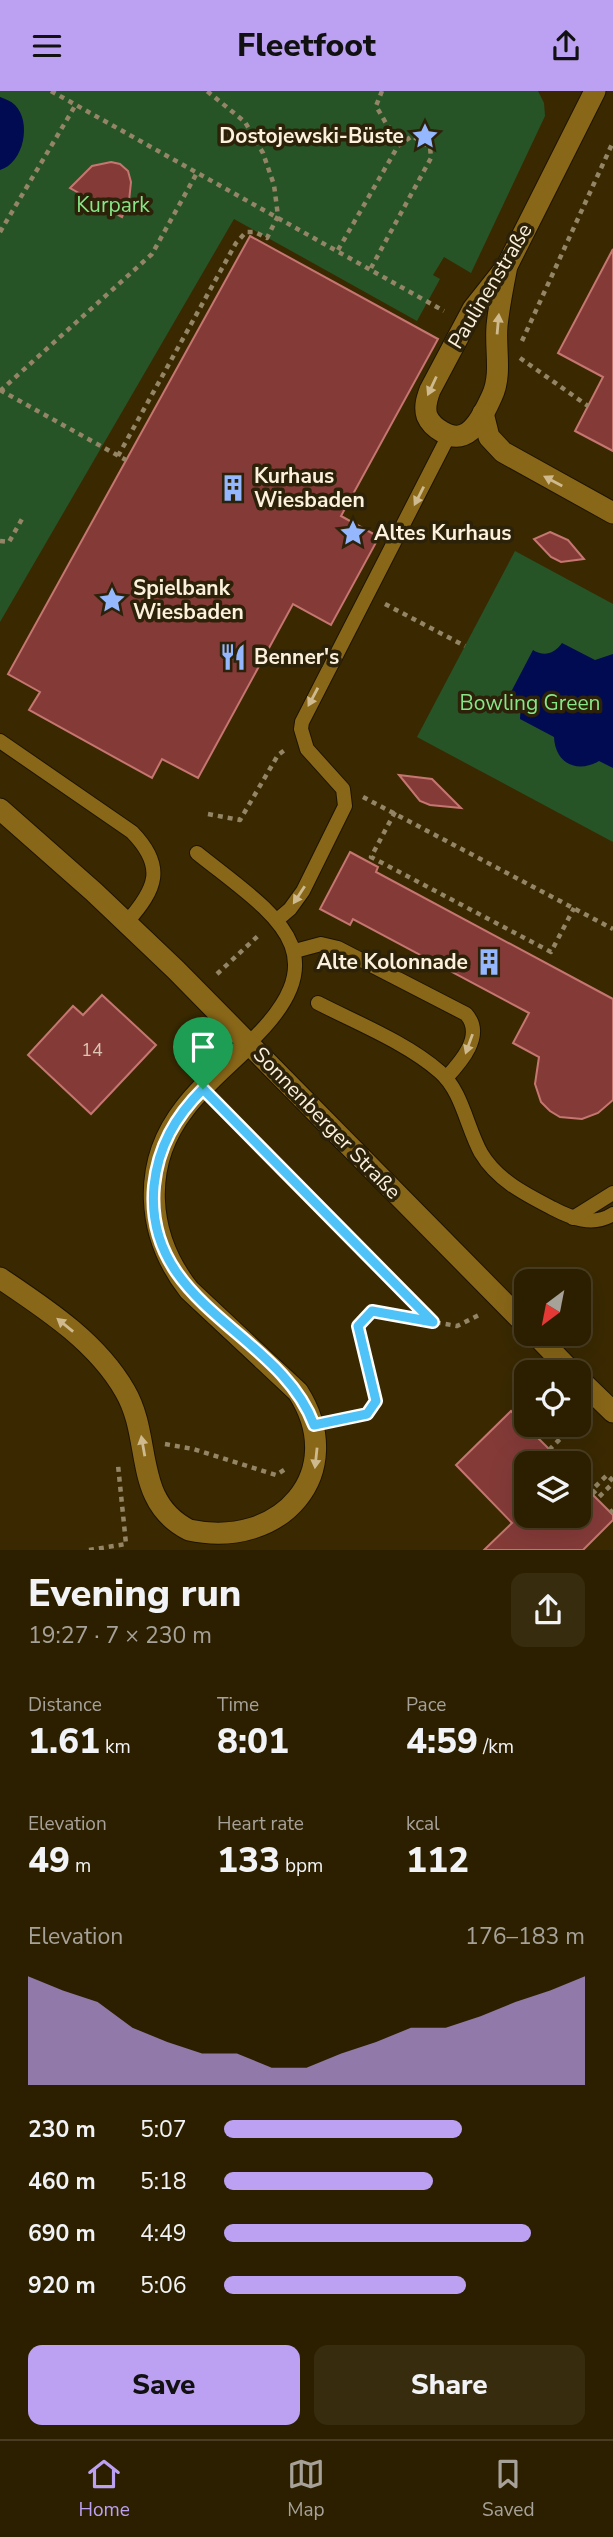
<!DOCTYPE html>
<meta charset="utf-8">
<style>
:root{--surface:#2c1f00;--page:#382c0f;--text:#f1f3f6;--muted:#a6a299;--line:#483d22;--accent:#bca0f2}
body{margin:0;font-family:"Nunito Sans",sans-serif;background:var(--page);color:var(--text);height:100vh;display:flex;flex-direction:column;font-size:26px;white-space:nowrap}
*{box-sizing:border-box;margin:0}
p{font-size:23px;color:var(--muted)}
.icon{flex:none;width:38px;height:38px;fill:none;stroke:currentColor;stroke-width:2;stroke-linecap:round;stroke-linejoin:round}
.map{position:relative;height:1459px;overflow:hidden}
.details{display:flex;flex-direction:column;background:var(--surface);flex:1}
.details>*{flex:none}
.needle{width:46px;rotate:212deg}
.controls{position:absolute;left:514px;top:1178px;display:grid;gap:14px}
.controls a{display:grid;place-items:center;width:77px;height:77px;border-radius:14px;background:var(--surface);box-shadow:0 7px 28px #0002,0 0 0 2px var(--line);font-size:35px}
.pin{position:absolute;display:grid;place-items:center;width:60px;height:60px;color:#fff;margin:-72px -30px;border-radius:50% 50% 50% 0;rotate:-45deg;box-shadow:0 0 7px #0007}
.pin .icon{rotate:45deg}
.round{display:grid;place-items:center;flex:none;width:74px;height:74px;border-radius:14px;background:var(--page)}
.headline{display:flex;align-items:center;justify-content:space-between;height:119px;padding:0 28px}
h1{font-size:38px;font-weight:800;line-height:52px}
.figures{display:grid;grid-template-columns:repeat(3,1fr);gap:10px;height:119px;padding:7px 28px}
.figures div{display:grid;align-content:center}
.figures b{font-size:35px;font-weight:800}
.figures small{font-size:19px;font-weight:400}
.figures p{font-size:19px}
.chart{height:196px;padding:14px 28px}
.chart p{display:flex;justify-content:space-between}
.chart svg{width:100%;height:126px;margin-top:7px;fill:var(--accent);opacity:.7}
.button{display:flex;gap:14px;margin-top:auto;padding:14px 28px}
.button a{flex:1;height:80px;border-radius:14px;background:var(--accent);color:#111;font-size:28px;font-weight:800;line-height:80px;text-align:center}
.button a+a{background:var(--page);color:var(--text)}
ul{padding:0 28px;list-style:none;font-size:23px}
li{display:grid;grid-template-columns:112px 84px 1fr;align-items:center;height:52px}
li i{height:18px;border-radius:9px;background:var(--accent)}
header{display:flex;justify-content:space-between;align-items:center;height:91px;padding:0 28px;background:var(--accent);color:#111;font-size:32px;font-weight:800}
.menu{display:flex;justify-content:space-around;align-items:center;height:98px;border-top:2px solid var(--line);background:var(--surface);font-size:19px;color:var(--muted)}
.menu a{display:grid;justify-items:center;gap:4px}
.menu .on{color:var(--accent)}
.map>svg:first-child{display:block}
.green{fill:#265427}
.water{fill:#000b51}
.building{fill:#843b38;stroke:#c67671;stroke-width:2}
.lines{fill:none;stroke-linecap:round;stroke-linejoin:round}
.service-casing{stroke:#1d1300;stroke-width:16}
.minor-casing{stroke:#1d1300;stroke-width:23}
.secondary-casing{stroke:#1d1300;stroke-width:23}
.path{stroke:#938565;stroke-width:4.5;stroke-dasharray:5 5;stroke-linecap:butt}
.service{stroke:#896718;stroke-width:14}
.minor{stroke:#896718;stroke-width:21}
.secondary{stroke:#896718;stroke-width:21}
.oneway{fill:#ceba8e}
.route-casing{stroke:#fff;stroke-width:14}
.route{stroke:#4fc3f7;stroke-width:9}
.labels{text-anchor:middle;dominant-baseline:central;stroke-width:7;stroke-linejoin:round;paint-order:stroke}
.number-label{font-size:18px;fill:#dec4b3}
.poi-label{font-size:21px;font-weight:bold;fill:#fcf1dc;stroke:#2c2109;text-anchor:start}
.park-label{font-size:21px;fill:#88e588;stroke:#2c2109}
.street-label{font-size:21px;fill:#fcf1dc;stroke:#2c2109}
</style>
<header><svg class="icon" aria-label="menu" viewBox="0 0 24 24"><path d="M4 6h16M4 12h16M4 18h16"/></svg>Fleetfoot<svg class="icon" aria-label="share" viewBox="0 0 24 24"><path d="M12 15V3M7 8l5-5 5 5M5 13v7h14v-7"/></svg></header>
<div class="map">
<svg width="613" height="1459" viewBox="0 0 613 1459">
<rect width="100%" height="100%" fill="#3a2900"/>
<!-- green -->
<g class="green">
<path d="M0 0H538L544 12 545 25 471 182 444 166 433 184 440 188 417 230 234 128 0 531Z"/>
<path d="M515 460 613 513V751L417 646Z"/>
</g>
<!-- water -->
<g class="water">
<path d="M0 6C5 8 11 10 15 14 32 31 24 72 0 79Z"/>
<path d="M562 552 595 569 613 563V677L599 670C577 683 555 672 554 646L520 628 521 610 511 601 533 559C544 566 554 563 562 552Z"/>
</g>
<!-- building -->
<g class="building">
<path d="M111 71 120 73 128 80 131 91 129 110 122 126 70 97 92 75Z"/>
<path d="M250 145 438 248 341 425 379 446 331 534 293 513 198 687 162 668 152 687 29 619 40 601 8 583Z"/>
<path d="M613 158V360L575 340 603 286 558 262Z"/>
<path d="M550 441 568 449 584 468 561 471 551 466 534 448Z"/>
<path d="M399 684 432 688 461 717 430 714 420 710Z"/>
<path d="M350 761 378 776 376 781 613 908V1009L598 1022 582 1028 560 1026 550 1020 541 1011 535 993 539 966 513 952 529 922 353 828 350 834 320 818Z"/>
<path d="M102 904 156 954 91 1023 28 964 73 915 83 924Z"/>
<path d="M511 1320 563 1372H527V1424H579V1390L613 1424V1429L583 1459H484L512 1432 456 1374Z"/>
</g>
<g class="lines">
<defs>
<g id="service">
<path d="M0 650 132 741C166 776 156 798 127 831"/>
<path d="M197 762C273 823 345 861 249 952"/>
<path d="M277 829 290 818 303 800 345 715 343 698 307 658 301 638 302 631 449 344"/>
<path d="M295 860 321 853 338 857 466 923C485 944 461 971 446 987"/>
<path d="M318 912C357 932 407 952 440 981 462 1000 467 1037 481 1062 497 1089 525 1103 552 1117 571 1127 593 1136 613 1123"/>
<path d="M573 1127 613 1102"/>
</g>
<g id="minor">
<path d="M507 175C503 195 499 215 497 235 495 258 502 284 492 305 486 318 477 339 463 344 451 349 432 337 427 325 424 316 427 307 430 299L473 218 507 175 595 0"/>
<path d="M483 322 489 346 503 361 613 422"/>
<path d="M0 1187C46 1218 97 1251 125 1300 153 1348 132 1410 189 1439 282 1459 349 1381 298 1301L189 1199C146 1144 141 1073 185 1017 203 993 228 973 249 952"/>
</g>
<g id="secondary">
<path d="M0 718 94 801 176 879 527 1235"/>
<path d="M534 1242 572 1281"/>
<path d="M579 1288 613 1321"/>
</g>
</defs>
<!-- service casing -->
<use href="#service" class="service-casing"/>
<!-- minor casing -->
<use href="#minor" class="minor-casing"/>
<!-- secondary casing -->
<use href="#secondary" class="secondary-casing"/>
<!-- path -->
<g class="path">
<path d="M51 0 444 220"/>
<path d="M382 0 376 15 387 34 402 50"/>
<path d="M0 141 75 15"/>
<path d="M338 159 398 55 412 45 430 56 431 67 371 177"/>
<path d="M522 250 613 51"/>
<path d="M520 267 588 315"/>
<path d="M0 299 126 369"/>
<path d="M0 300 152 163 198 80"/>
<path d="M118 365 236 152 246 141H255L267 147 278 125 274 94 263 62 245 31 207 0"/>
<path d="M0 450 9 451 22 428"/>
<path d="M385 513 465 555"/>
<path d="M363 706 613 838"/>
<path d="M395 721 371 766 551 861 574 817"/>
<path d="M208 723 240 729 278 664 286 658"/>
<path d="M217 883 260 843"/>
<path d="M217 1013 433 1231"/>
<path d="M336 1330 367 1323 376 1310 358 1235 372 1220 457 1235 479 1224"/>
<path d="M165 1353 193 1358 276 1384 287 1377"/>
<path d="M549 1359 574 1334"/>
<path d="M613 1390 607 1384 592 1399 599 1406 613 1392"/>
<path d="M610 1421 613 1419"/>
<path d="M89 1459 126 1453 118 1374"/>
</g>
<!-- service -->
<use href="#service" class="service"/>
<!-- minor -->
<use href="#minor" class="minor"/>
<!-- secondary -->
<use href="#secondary" class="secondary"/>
</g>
<!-- one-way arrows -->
<defs><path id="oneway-solid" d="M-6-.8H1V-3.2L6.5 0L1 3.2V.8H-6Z" transform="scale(1.75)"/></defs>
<g class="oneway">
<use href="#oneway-solid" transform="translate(498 233) rotate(-85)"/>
<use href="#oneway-solid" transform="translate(432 295) rotate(115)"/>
<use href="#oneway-solid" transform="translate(553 390) rotate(-152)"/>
<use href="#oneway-solid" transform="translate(419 405) rotate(117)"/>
<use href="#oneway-solid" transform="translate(313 606) rotate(118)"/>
<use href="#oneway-solid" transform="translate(299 804) rotate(123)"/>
<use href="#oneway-solid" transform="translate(469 953) rotate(110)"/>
<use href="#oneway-solid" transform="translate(65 1234) rotate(-141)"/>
<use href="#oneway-solid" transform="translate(143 1355) rotate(-100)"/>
<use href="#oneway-solid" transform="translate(316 1367) rotate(96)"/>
</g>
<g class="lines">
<defs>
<path id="route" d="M203 998 433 1231 372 1220 358 1235 376 1310 367 1323 314 1334C280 1241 143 1216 154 1095 158 1056 175 1026 203 998Z"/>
</defs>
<!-- route casing -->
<use href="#route" class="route-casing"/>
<!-- route -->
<use href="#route" class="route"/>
</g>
<!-- icons -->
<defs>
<symbol id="sight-bare" viewBox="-9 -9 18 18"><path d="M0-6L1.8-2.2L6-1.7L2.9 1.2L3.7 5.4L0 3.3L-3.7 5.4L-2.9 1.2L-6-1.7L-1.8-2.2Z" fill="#94b7fd" stroke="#2c2109" stroke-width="2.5" paint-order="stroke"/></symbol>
<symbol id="building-bare" viewBox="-9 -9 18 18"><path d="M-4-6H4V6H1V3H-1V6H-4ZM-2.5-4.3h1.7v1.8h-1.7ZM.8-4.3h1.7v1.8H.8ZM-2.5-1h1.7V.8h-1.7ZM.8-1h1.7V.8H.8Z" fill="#94b7fd" stroke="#2c2109" stroke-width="2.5" paint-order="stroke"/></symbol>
<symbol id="restaurant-bare" viewBox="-9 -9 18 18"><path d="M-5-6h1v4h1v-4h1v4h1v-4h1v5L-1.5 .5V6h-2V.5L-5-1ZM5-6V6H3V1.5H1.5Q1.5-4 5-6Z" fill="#94b7fd" stroke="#2c2109" stroke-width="2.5" paint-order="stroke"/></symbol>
</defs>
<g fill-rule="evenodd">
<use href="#sight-bare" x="406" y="26" width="38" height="38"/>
<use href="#building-bare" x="214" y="378" width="38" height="38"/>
<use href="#sight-bare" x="334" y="423" width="38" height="38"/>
<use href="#sight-bare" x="93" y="490" width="38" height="38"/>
<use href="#restaurant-bare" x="214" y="547" width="38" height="38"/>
<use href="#building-bare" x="470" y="852" width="38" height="38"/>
</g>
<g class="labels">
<!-- number labels -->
<g class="number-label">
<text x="92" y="959">14</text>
</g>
<!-- poi labels -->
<g class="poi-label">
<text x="404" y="45" text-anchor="end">Dostojewski-Büste</text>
<text x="254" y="385">Kurhaus<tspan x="254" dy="24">Wiesbaden</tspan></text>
<text x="374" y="442">Altes Kurhaus</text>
<text x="133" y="497">Spielbank<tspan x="133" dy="24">Wiesbaden</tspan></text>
<text x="254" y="566">Benner's</text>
<text x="468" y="871" text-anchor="end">Alte Kolonnade</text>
</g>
<!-- park labels -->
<g class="park-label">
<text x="113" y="114">Kurpark</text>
<text x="530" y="612">Bowling Green</text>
</g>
<!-- street labels -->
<g class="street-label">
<text transform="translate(490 195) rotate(-59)">Paulinenstraße</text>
<text transform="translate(327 1032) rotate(46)">Sonnenberger Straße</text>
</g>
</g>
</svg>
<div class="controls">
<a><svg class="needle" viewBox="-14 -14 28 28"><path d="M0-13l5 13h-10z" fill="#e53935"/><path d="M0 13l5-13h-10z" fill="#a6a299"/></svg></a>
<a><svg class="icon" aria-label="locate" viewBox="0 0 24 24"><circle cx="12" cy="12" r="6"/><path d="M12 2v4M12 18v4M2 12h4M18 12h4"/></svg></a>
<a><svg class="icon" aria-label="layers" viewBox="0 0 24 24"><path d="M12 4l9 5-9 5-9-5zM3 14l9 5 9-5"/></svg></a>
</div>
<div class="pin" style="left:203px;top:998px;background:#1e9e55"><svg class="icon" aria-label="arrive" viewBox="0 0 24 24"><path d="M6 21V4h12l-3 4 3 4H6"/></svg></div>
</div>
<section class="details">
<div class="headline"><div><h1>Evening run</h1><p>19:27 · 7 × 230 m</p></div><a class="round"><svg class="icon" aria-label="share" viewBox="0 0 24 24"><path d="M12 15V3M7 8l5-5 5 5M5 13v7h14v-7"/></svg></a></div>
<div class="figures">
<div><p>Distance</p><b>1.61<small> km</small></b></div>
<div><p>Time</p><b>8:01</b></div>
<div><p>Pace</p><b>4:59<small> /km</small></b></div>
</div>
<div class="figures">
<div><p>Elevation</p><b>49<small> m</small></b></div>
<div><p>Heart rate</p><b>133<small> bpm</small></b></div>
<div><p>kcal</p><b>112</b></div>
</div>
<div class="chart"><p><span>Elevation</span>176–183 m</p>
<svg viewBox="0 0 160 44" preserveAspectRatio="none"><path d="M0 44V6L10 11L20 15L30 24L40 29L50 33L60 33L70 38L80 38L90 33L100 29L110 24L120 24L130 20L140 15L150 11L160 6V44z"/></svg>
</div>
<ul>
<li><b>230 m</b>5:07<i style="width:66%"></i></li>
<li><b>460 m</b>5:18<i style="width:58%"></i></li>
<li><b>690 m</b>4:49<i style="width:85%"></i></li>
<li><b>920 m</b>5:06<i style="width:67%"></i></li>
</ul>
<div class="button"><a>Save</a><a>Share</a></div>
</section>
<nav class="menu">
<a class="on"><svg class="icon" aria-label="home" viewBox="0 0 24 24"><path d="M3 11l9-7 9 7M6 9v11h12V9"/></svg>Home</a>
<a><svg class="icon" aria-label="map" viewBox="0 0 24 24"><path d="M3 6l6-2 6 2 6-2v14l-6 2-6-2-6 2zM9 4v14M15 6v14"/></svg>Map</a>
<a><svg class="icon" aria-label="saved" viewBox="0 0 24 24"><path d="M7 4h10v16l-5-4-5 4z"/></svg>Saved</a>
</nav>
